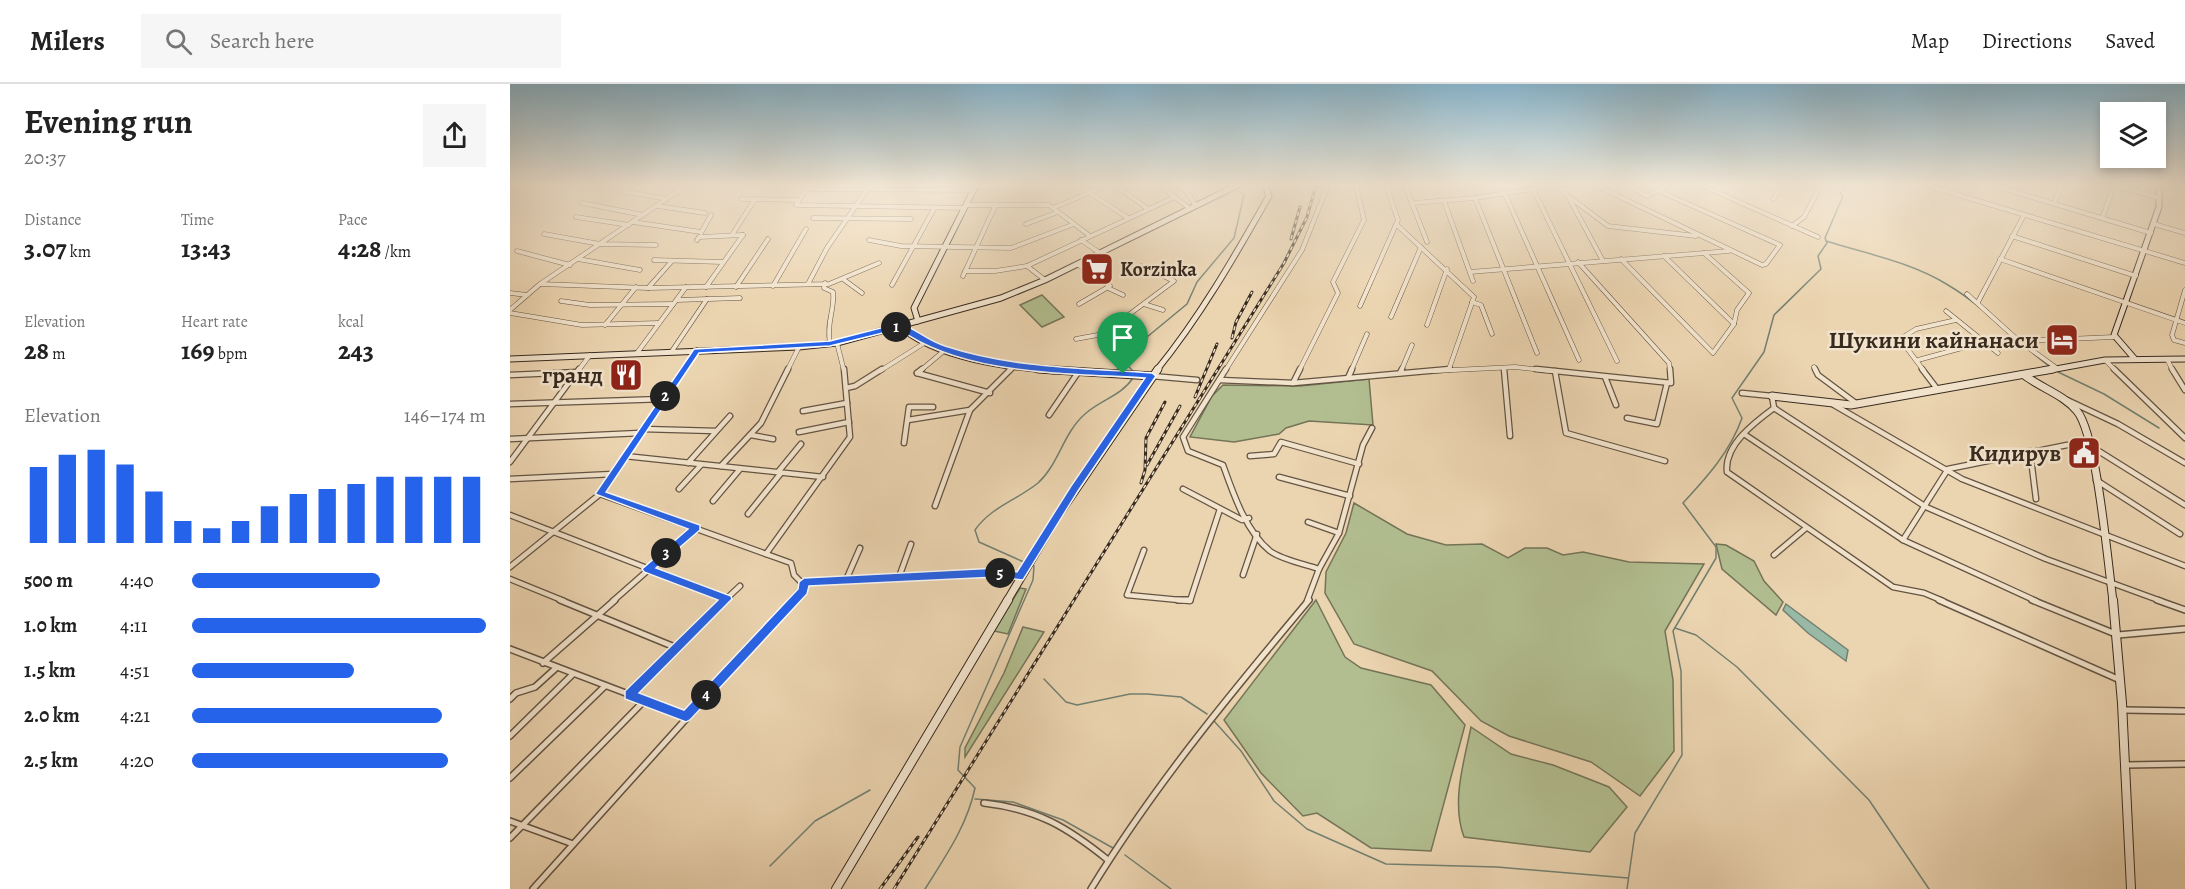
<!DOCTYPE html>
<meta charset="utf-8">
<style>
:root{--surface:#fff;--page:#f6f6f6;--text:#222;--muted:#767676;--line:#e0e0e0;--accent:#2563eb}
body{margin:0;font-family:Alegreya,serif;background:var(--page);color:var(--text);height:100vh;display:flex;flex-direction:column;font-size:22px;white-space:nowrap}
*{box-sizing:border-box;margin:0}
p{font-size:20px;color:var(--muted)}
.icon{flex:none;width:33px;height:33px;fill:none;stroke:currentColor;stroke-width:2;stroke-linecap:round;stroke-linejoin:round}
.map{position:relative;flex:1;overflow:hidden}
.panel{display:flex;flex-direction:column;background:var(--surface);width:510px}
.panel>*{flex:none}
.buttons{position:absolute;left:1590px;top:18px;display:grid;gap:12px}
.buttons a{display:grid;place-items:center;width:66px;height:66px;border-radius:0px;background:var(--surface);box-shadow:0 3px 9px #0003;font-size:30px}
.pin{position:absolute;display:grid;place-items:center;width:51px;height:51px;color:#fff;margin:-62px -26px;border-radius:50% 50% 50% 0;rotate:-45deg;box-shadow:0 0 6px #0007}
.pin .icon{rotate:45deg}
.km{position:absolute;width:30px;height:30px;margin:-15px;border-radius:50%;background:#222;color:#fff;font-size:16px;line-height:30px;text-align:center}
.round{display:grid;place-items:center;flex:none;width:63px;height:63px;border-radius:0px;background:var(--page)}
.headline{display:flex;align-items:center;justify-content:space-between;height:102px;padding:0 24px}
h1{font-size:33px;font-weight:700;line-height:45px}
.figures{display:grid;grid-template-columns:repeat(3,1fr);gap:9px;height:102px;padding:6px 24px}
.figures div{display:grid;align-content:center}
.figures b{font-size:26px;font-weight:700}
.figures small{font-size:16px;font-weight:400}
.figures p{font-size:16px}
.chart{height:168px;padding:12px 24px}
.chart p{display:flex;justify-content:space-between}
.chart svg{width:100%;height:108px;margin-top:6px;stroke:var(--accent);stroke-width:6}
ul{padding:0 24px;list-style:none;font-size:20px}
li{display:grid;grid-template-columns:96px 72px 1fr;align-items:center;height:45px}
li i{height:15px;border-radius:8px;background:var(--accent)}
header{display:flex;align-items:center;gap:36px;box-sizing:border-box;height:84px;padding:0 30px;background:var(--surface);border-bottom:2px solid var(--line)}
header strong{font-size:28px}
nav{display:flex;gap:33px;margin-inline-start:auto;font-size:21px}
.search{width:420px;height:54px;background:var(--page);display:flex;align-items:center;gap:15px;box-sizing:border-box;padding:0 21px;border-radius:0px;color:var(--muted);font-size:22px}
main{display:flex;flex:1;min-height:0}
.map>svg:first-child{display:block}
.green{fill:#b2be90;stroke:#747458;stroke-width:1.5}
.water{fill:#99b9a7;stroke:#728071;stroke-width:1.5}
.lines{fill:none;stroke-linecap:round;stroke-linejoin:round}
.stream{stroke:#728071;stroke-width:1.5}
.street-far2-casing{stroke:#645443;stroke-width:5}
.street-far1-casing{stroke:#645443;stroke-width:7}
.street-casing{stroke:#645443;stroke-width:8}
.secondary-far2-casing{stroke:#372a1f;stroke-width:7}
.secondary-far1-casing{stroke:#372a1f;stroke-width:9}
.secondary-casing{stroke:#372a1f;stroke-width:10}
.street-far2{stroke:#f2e3cc;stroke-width:4}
.street-far1{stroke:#f2e3cc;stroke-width:4.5}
.street{stroke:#f2e3cc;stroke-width:5}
.secondary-far2{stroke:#f2e3cc;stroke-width:5}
.secondary-far1{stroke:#f2e3cc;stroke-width:7}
.secondary{stroke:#f2e3cc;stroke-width:8}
.rail-casing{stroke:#372a1f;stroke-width:3}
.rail{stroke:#f2e3cc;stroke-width:1.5;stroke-dasharray:4;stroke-linecap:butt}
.route{fill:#2563eb;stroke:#fff;stroke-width:1.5;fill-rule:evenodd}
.labels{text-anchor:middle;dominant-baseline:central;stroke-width:5;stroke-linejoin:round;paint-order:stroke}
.far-poi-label{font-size:20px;font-weight:bold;fill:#372a1f;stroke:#f2e3cc;text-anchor:start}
.poi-label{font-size:24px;font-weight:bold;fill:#372a1f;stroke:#f2e3cc;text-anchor:end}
</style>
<header>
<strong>Milers</strong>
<div class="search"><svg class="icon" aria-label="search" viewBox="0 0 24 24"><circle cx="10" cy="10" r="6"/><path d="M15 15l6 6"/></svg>Search here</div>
<nav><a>Map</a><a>Directions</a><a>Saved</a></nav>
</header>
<main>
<section class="panel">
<div class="headline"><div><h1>Evening run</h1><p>20:37</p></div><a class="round"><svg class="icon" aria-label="share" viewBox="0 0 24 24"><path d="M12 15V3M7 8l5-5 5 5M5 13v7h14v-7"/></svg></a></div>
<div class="figures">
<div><p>Distance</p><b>3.07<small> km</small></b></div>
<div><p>Time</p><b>13:43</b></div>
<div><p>Pace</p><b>4:28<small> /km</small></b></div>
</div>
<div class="figures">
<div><p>Elevation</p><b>28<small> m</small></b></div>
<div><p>Heart rate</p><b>169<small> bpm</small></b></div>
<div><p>kcal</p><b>243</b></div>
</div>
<div class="chart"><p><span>Elevation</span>146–174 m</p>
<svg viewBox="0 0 160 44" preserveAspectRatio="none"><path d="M5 44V13M15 44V8M25 44V6M35 44V12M45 44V23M55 44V35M65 44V38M75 44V35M85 44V29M95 44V24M105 44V22M115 44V20M125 44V17M135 44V17M145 44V17M155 44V17"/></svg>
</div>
<ul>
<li><b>500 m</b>4:40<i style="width:64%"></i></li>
<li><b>1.0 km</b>4:11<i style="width:100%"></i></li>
<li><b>1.5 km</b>4:51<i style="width:55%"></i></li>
<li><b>2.0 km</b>4:21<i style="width:85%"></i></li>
<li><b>2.5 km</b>4:20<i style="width:87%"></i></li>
</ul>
</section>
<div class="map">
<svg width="1675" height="805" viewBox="0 0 1675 805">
<rect width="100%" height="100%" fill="#ebd4b0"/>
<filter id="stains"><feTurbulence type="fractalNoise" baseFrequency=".00333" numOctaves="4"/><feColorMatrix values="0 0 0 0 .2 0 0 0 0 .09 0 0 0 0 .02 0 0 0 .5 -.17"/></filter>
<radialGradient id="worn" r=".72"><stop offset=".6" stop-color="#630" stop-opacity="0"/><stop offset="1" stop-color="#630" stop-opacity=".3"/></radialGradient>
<!-- green -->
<g class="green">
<path d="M532 211 554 233 532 243 510 221Z"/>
<path d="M859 295 863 341 799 337 776 344 769 350 724 358 680 353 702 312 713 301 790 302Z"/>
<path d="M844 419 897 450 936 461 972 460 998 474 1015 464H1037L1053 471 1073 468 1119 478 1194 480 1155 547 1163 596 1164 667 1130 712 1081 678 999 652 971 637 922 587 844 560 815 509 816 488 836 449Z"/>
<path d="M1206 460 1216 461 1244 477 1254 497 1273 518 1266 531 1212 485Z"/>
<path d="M510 504 516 505 498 550 484 547Z"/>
<path d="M806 516 835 573 851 584 921 601 955 641 921 767 861 764 807 729 793 732 751 689 714 636Z"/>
<path d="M513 543 534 548 455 673V664L494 589Z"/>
<path d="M961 643 1001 670 1043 681 1099 703 1117 723 1080 768 954 753C941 718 954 678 961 643Z"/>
</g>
<!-- water -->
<path class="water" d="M1276 520 1338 566 1336 577 1298 549 1273 526Z"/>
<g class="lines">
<!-- stream -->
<g class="stream">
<path d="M1316 157C1357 170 1401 178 1438 201 1475 223 1505 256 1539 282"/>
<path d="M623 287 615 279 614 272 677 220 687 198 724 154 734 111 728 107"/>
<path d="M1548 288 1594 310 1649 344"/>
<path d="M516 479 469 458 465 446C481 423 507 416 528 399 549 380 553 349 575 330 590 316 611 312 623 294"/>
<path d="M1165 544 1186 551 1227 583 1359 716 1419 805"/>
<path d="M534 595 556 618 567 621 620 610H637L671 613 697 630"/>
<path d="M704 637 731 667 764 717 797 745 876 780 987 783 1118 794"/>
<path d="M465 715 503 718 553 736 603 764"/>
<path d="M615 771 661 805"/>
<path d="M260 782 305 737 360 706"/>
<path d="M415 805C435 773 457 742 465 704L448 686 450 663 523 496 524 482 521 481"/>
<path d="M1117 805 1125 749 1172 671 1171 587 1163 547 1206 474V463L1173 419C1197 393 1220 368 1232 334L1222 314 1254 268 1264 231 1311 185 1308 172 1317 159 1315 154 1333 112 1330 110 1338 101"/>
</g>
<defs>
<g id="street-far2">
<path d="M120 101 112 107 157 115"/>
<path d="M299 101 286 121 455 124"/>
<path d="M605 101 638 125"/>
<path d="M649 101 679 124"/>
<path d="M667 101 678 109 685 121"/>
<path d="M895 101 917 158"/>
<path d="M1046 101 1058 112 1093 177"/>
<path d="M1085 101 1252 181 1256 180 1270 161 1149 107"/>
<path d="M1117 101 1137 112 1159 101"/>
<path d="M1191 101 1308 153"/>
<path d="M1415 101 1675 179"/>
<path d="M1482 101 1641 149"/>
<path d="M1602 101 1649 114"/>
<path d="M1654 101 1675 105"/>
<path d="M466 102H569L618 134"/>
<path d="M296 105 464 106"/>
<path d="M1023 105 1107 277"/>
<path d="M1234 105 1236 101"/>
<path d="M1052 107 1067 101"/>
<path d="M995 110 1069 276"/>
<path d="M1058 112 1098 142 1186 152"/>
<path d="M965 114 1027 269"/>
<path d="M231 115 288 116"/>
<path d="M1263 115 1272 101"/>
<path d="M934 117 963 197"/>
<path d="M72 119 133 131"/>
<path d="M903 119 965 114 1023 105 1022 101"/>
<path d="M1544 119 1552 101"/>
<path d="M456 121H539L580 152"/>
<path d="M148 122 195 129"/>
<path d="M543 124 598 101"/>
<path d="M1593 132 1604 102"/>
<path d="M66 133 119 141"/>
<path d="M303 134 401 135"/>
<path d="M123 138 191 148"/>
<path d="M516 140 548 128"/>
<path d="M1644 140 1675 149"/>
<path d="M887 141 964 213 939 285"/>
<path d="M1282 142 1294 133 1311 101"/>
<path d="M191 149 201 131"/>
<path d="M34 150 90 160 146 161"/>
<path d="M222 151 245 115"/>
<path d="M1502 152 1626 192"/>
<path d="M187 156 189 153 233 151"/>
<path d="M359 156 391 162 501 164 564 140"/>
<path d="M571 156 590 169"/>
<path d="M7 167 60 181"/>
<path d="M1154 172 1224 240"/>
<path d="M68 175 130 186"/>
<path d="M1111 175 1203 269 1224 240 1227 226 1239 209 1194 169"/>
<path d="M1490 175 1675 239"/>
<path d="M144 176 212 178"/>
<path d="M1068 178 1159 279 1160 287"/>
<path d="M567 180 600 202 569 220"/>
<path d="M455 187H485L517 182"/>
<path d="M960 188 1219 167"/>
<path d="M453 192 486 120"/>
<path d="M333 195 352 209"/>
<path d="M535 196 517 182 665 113"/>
<path d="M315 199 314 204 323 208C325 227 316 237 320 260"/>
<path d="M30 200 138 204 319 200 369 179"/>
<path d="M298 200 317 164 360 101"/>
<path d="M382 201 425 123"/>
<path d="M263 202 296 145"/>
<path d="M196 203 233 151"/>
<path d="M226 203 258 155"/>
<path d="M138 204 162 177"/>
<path d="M598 204 613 211"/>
<path d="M1675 206 1662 251 1664 256 1675 259"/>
<path d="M0 209 17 211"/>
<path d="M1457 210 1509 257 1548 285"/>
<path d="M167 216 230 214"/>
<path d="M51 217 80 221 163 220"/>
<path d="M962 218 971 221 982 250"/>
<path d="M1468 218 1514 131"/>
<path d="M634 220 653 226"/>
<path d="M850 222 888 136 876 101"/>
<path d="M0 226 30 200 177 101"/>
<path d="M1436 227 1488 269"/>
<path d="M0 229 72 241 149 239"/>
<path d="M881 233 911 163"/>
<path d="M95 241 126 203"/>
<path d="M917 241 937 185"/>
<path d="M593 250 605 266 612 287"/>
<path d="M566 255 593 250 664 197 631 182"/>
<path d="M1509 257 1604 253"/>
<path d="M327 259 334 287"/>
<path d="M162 267 197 215"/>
<path d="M127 269 176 203"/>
<path d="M1657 275 1663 287"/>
<path d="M1408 276 1474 258"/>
<path d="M1595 276 1606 287"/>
<path d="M1304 283 1306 287"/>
<path d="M994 284V287"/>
<path d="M68 287 80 271"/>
<path d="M173 287 187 266"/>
<path d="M277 287 289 263"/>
<path d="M370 287 416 258"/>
<path d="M410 287 435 266"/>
<path d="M499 287 504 282"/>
<path d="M715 287 792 166 818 101"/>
<path d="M789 287 828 209 823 198 854 136 846 101"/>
<path d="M841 287 857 250"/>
<path d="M891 287 902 261"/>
<path d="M923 287 1005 283 1041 287"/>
<path d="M1414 287 1390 255 1406 245 1446 236"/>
</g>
<g id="street-far1">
<path d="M611 285 613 290"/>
<path d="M716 285 673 353 678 367 713 381C723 409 736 448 760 467 772 476 795 480 809 485"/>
<path d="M994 285 1000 352"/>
<path d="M1026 285 1161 299 1160 285"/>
<path d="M1305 285 1308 291 1347 320"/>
<path d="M1412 285 1428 306"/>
<path d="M1604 285 1675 354"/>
<path d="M1662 285 1675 306"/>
<path d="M1045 287 1056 349 1155 377"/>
<path d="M407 289 480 309"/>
<path d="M407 289 412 285"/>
<path d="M890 289 892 285"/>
<path d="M0 291 68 288"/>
<path d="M642 292 687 296"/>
<path d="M1095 293 1106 321"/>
<path d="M838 294 842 285"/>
<path d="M710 296 783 299 940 285"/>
<path d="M783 299 790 285"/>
<path d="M336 304 345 302 372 285"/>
<path d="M1232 309 1262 312 1264 324C1245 338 1214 361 1217 388L1383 503 1414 509 1433 517"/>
<path d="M1557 316 1608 340 1675 379"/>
<path d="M0 320 154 315"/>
<path d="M1324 321 1452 395 1675 482"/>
<path d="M1264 324 1416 423 1536 475 1651 517"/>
<path d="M293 327 337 319"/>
<path d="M539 331 569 287"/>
<path d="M1117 334 1147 340 1157 299"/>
<path d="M398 336 460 326"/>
<path d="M133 345 206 347"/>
<path d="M289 348 339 338"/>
<path d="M1234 350 1393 456 1526 517"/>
<path d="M241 351 263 355"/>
<path d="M0 355 130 349"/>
<path d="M394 359 399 323H423"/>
<path d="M1520 367 1526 415"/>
<path d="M115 372 313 393"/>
<path d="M740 372 764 370 771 358 849 380"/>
<path d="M0 378 69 285"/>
<path d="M178 379 220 332"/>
<path d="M211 382 251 339 278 285"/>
<path d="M268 388 291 360"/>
<path d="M769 393 840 412"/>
<path d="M0 395 103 390"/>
<path d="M1586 396 1670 450"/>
<path d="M169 405 191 381"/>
<path d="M673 405 732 436 739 434"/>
<path d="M90 410 281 479 284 491 295 502 281 517"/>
<path d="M203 417 230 385"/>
<path d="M425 422 460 326 501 285"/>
<path d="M238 430 271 389"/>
<path d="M0 431 217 515"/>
<path d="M798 438 829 449"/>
<path d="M1393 456 1438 385 1557 361H1579L1675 421"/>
<path d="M634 466 617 511 680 517 710 425"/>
<path d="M256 470 340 353 334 285"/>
<path d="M1264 471 1296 444"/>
<path d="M0 483 90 410 174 285"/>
<path d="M733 491 747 450"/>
<path d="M389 493 401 460"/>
<path d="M0 495 54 517"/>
<path d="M336 496 350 464"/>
<path d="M294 498 487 489 510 493"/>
<path d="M103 517 186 444"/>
<path d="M214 517 230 502"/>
<path d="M797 517 809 485 829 449 853 361 862 344"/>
</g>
<g id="street">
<path d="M50 516 167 564"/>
<path d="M668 516H680"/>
<path d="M1429 516 1610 596"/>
<path d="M1522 516 1608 551 1675 545"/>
<path d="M1647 516 1675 526"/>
<path d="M0 565 176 632"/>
<path d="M33 579 105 516"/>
<path d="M119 611 216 516"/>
<path d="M0 615 6 609 25 603 46 584"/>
<path d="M1614 626 1675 627"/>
<path d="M0 652 63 590"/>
<path d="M1616 681 1675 680"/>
<path d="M0 694 95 602"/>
<path d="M474 719C527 725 557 743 598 776"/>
<path d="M0 737 63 760"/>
<path d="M0 754 134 617"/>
<path d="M23 805 283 516"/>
<path d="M581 805C644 702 721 609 799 516"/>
</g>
<g id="secondary-far2">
<path d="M408 237 404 224 466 101"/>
<path d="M390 242C424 274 498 283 544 287"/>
<path d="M1624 274 1604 251 1649 123V101"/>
<path d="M0 275 289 263 327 259 491 214 535 196 728 101"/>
<path d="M646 287C690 233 725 172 759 112L755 101"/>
<path d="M1535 287 1595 276 1675 275"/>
</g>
<g id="secondary-far1">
<path d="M528 285 642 292"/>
<path d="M1514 291C1531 304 1554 311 1567 327 1587 351 1598 481 1603 517"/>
<path d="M1262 312 1341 321 1543 285"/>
<path d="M497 517 547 433 648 285"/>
</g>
<g id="secondary">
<path d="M1603 516 1612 619 1621 805"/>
<path d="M326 805 498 516"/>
</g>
</defs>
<!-- street-far2 casing -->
<use href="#street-far2" class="street-far2-casing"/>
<!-- street-far1 casing -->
<use href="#street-far1" class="street-far1-casing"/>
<!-- street casing -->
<use href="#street" class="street-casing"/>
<!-- secondary-far2 casing -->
<use href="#secondary-far2" class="secondary-far2-casing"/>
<!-- secondary-far1 casing -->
<use href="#secondary-far1" class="secondary-far1-casing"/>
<!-- secondary casing -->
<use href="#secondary" class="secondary-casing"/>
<!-- street-far2 -->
<use href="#street-far2" class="street-far2"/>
<!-- street-far1 -->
<use href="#street-far1" class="street-far1"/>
<!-- street -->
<use href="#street" class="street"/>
<!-- secondary-far2 -->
<use href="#secondary-far2" class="secondary-far2"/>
<!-- secondary-far1 -->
<use href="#secondary-far1" class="secondary-far1"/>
<!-- secondary -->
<use href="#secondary" class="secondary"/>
<defs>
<g id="rail">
<path d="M781 155 790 123"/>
<path d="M722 254 726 238 742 208"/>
<path d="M685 313 707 260"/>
<path d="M637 381 670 322"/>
<path d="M631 399 635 386 636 354 655 318"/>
<path d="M370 805 408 753"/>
<path d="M384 805 774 179 797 133 806 101"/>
</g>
</defs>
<!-- rail casing -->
<use href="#rail" class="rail-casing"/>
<!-- rail -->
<use href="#rail" class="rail"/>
</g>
<!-- sky -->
<linearGradient id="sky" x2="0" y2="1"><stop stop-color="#88b6ce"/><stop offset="0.47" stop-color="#f6ecdb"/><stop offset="1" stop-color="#f6ecdb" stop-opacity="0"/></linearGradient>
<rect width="1675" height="214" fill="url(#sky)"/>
<!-- route -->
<path class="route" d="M390 239C406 245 418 257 435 262 502 284 572 284 642 289L646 292 568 407 513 496 487 493 299 502 297 510 180 636 176 638 115 615V607L208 516 134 488 132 485 178 445 85 410 184 265 320 257ZM389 245C455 292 557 289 635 294L561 402 507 488 487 484 294 494 289 498 288 505 174 626 129 609 222 515 221 512 146 484 190 446V441L96 408 189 269 320 262Z"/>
<!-- icons -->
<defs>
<symbol id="supermarket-square" viewBox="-11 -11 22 22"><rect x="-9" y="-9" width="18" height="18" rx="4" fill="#8f2418" stroke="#f2e3cc"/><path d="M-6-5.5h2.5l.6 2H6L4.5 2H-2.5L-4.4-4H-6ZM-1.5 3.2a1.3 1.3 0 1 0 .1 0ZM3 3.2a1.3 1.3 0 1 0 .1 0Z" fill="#fff"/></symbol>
<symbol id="hotel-square" viewBox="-11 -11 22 22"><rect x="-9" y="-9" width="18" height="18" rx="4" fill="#8f2418" stroke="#f2e3cc"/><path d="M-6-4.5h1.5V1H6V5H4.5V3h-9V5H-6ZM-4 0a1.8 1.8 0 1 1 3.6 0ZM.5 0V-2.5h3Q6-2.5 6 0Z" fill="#fff"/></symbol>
<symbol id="restaurant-square" viewBox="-11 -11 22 22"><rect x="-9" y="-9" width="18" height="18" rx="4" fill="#8f2418" stroke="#f2e3cc"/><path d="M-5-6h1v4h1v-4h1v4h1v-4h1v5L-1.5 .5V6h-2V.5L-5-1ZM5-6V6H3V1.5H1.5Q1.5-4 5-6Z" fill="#fff"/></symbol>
<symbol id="civic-square" viewBox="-11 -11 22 22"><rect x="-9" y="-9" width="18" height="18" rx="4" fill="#8f2418" stroke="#f2e3cc"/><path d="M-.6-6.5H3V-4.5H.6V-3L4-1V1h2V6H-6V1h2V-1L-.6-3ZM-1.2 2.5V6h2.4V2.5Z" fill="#fff"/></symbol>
</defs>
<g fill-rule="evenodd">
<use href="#supermarket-square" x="568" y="166" width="38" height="38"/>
<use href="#hotel-square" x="1533" y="237" width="38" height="38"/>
<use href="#restaurant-square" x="97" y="272" width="38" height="38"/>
<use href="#civic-square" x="1555" y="350" width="38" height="38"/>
</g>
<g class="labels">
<!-- far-poi labels -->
<g class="far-poi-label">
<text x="610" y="185">Korzinka</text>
</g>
<!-- poi labels -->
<g class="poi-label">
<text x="1529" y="256">Шукини кайнанаси</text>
<text x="93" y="291">гранд</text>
<text x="1551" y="369">Кидирув</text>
</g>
</g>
<rect width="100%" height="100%" filter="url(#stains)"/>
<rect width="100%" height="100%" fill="url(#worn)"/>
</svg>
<div class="buttons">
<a><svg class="icon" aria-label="layers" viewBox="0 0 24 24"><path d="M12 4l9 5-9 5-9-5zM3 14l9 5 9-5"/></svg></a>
</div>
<div class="pin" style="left:613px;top:290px;background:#1e9e55"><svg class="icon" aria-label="arrive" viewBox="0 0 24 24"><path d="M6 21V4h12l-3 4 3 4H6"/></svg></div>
<b class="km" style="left:386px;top:243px">1</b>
<b class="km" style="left:155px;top:312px">2</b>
<b class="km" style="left:156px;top:469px">3</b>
<b class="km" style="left:196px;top:611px">4</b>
<b class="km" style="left:490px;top:489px">5</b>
</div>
</main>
